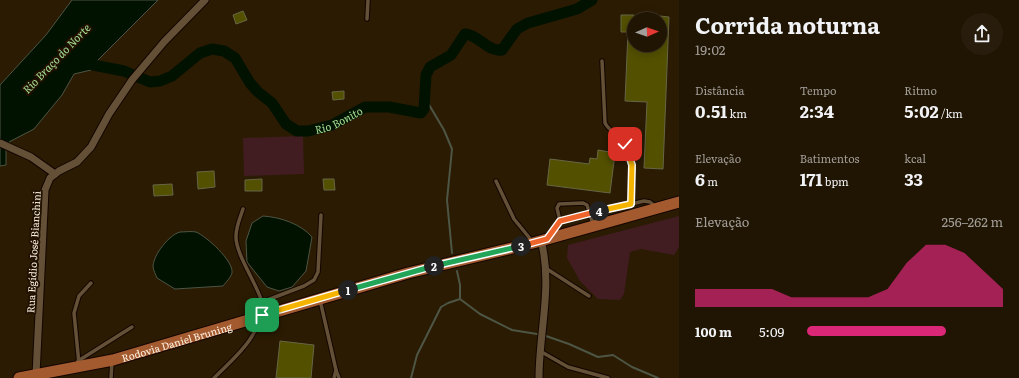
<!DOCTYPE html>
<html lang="pt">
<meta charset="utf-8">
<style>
:root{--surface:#201402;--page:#281d0c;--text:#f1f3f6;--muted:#a29e99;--line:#3d3324;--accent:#db2777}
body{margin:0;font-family:Literata,serif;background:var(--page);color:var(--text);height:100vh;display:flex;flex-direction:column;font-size:15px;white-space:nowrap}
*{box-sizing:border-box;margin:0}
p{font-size:13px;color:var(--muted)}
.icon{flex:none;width:22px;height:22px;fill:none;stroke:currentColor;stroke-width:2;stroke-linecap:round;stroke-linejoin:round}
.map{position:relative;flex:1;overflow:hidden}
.side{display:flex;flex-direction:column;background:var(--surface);width:340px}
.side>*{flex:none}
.needle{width:26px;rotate:88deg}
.fabs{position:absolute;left:627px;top:12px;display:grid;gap:8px}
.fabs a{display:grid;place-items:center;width:40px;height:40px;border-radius:50%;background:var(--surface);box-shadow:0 2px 10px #0003,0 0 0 1px var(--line);font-size:20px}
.pin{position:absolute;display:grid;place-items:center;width:34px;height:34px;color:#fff;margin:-17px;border-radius:8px;box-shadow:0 2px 6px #0006}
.km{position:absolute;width:20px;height:20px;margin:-10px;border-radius:50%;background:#222;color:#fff;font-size:11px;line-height:20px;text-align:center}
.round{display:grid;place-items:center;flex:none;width:42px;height:42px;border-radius:21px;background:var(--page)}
.overview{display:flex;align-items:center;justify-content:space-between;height:68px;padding:0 16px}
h1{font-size:22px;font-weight:700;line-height:30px}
.metrics{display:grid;grid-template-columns:repeat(3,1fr);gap:6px;height:68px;padding:4px 16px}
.metrics div{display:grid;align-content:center}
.metrics b{font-size:17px;font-weight:700}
.metrics small{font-size:11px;font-weight:400}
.metrics p{font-size:11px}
.chart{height:112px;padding:8px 16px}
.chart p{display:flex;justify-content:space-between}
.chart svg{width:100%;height:72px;margin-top:4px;fill:var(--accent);opacity:.7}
ul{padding:0 16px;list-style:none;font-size:13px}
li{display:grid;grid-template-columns:64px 48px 1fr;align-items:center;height:30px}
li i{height:10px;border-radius:5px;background:var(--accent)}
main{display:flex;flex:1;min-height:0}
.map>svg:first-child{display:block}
.green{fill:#411d22}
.water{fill:#021200;stroke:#4d5544}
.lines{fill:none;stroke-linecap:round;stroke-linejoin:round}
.stream{stroke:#4d5544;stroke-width:2}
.river{stroke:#021200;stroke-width:11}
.building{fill:#535000;stroke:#666646}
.service-casing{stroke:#130500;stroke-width:5.5}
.minor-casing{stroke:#130500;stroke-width:9}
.primary-casing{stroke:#130500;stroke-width:13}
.service{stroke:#635036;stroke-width:3.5}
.minor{stroke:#635036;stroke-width:7}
.primary{stroke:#a45a2f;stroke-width:11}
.split-1-casing{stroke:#fff;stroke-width:8}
.split-2-casing{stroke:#fff;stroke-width:8}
.split-3-casing{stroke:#fff;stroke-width:8}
.split-4-casing{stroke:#fff;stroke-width:8}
.split-5-casing{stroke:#fff;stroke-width:8}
.split-1{stroke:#f5b400;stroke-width:5}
.split-2{stroke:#22a559;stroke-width:5}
.split-3{stroke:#22a559;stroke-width:5}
.split-4{stroke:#f0652b;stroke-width:5}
.split-5{stroke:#f5b400;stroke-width:5}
.labels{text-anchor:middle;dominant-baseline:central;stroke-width:4;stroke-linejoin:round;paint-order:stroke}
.street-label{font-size:10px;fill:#fdf2e2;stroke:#211100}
.water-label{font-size:11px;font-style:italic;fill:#a5e093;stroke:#211100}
</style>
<main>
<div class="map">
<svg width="679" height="378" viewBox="0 0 679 378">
<rect width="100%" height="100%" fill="#2b1b02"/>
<!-- green -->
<g class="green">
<path d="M303 136 304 174 244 176 243 138Z"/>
<path d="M679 216V247L674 255 641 249 630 252 624 294 620 300 598 299 580 281 567 258 568 245Z"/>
</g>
<!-- water -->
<g class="water">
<path d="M72 0H158L93 65 91 70 74 74 62 95 34 129 9 142 6 148V165L0 166V85L46 35Z"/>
<path d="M263 216C280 217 301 224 312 237L306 271 292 287 279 291 267 287 247 262 246 241 252 223Z"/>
<path d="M180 232C185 232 191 231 196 232 206 236 234 261 232 273 231 277 226 282 223 286L175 289 157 278C156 275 153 270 153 266 154 254 169 235 180 232Z"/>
</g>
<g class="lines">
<!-- stream -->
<g class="stream">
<path d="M424 101 428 103 444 130 452 149 447 200 452 253"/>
<path d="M457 271 460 285V299"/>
<path d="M460 299 480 314 512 330 537 334"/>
<path d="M546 336 569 344 598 357 613 355 632 367 658 378"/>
<path d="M411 378 417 355 441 307 448 303 460 299"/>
</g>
<!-- river -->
<path class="river" id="s1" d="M80 57 93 65 124 71 150 82 160 81 172 76 200 53 212 49 224 51 235 58 250 83 258 92 272 103 286 124 297 131H308L332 125 365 107H389L421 113 424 109 426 75 430 67 451 55 465 34C479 35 488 52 502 50L517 29 528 23 577 9 592 0"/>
</g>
<!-- building -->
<g class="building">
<path d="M243 11 247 20 236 24 233 15Z"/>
<path d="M621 15H634V45H660V16L669 17 663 169 644 168 647 102 625 101 628 32H621Z"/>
<path d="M344 91V99L333 100 332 92Z"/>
<path d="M598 150 615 153 610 193 547 185 550 159 589 164 590 158 597 159Z"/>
<path d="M214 171 215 187 198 189 197 172Z"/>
<path d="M262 179V191H245V180Z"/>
<path d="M323 179H334L335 190H324Z"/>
<path d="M172 184 173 195 154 196 153 185Z"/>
<path d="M280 341 314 345 311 378H276Z"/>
</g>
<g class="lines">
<defs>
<g id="service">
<path d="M367 19 368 0"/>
<path d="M602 61 605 123C609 131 618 135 624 142 637 157 632 186 631 204"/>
<path d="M496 181 514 219 532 241"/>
<path d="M243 209C240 218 236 227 236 236 235 253 257 284 262 302"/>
<path d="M560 221 557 208 559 204 583 203 587 205 593 224"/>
<path d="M550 235 560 221 644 201 650 202 655 206"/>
<path d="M547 269 589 296"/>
<path d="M320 300 336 370 339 378"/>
<path d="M540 351 568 367 608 378"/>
<path d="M78 361 132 327"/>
<path d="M79 364 74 313 79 296 91 283"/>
<path d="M111 378 112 361"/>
<path d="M214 378C236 356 262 336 262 302L304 286 314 280 318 272 321 215"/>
<path d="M334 378 336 370"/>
</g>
<g id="minor">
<path d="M0 143 31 157 55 174"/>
<path d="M36 375 45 190 50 178 59 171 77 162 91 147 109 114 132 80 164 42 205 0"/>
<path d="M539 378C539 331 553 286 541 240"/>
</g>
<g id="primary">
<path id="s2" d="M19 378 113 360 408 273 533 243 679 202"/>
</g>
</defs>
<!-- service casing -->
<use href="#service" class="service-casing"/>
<!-- minor casing -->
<use href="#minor" class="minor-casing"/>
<!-- primary casing -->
<use href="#primary" class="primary-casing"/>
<!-- service -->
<use href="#service" class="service"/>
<!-- minor -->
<use href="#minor" class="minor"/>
<!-- primary -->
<use href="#primary" class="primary"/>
</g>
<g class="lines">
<defs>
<path id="split-1" d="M262 315 348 290"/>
<path id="split-2" d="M348 290 434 266"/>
<path id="split-3" d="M434 266 521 246"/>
<path id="split-4" d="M521 246 547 239 560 221 599 211"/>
<path id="split-5" d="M599 211 631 204 632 165 625 144"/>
</defs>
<!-- split-1 casing -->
<use href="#split-1" class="split-1-casing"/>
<!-- split-2 casing -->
<use href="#split-2" class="split-2-casing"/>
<!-- split-3 casing -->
<use href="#split-3" class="split-3-casing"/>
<!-- split-4 casing -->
<use href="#split-4" class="split-4-casing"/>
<!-- split-5 casing -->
<use href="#split-5" class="split-5-casing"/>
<!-- split-1 -->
<use href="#split-1" class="split-1"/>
<!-- split-2 -->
<use href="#split-2" class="split-2"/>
<!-- split-3 -->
<use href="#split-3" class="split-3"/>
<!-- split-4 -->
<use href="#split-4" class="split-4"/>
<!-- split-5 -->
<use href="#split-5" class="split-5"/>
</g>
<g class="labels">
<!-- street labels -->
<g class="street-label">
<text transform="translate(33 252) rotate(-87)">Rua Egídio José Bianchini</text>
<text stroke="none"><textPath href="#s2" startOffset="162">Rodovia Daniel Bruning</textPath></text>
</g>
<!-- water labels -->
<g class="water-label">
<text transform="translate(56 58) rotate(-46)">Rio Braço do Norte</text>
<text stroke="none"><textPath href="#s1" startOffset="313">Rio Bonito</textPath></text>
</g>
</g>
</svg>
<div class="fabs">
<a><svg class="needle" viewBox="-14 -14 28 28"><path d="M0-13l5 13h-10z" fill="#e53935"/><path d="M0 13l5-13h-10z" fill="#a29e99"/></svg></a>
</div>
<div class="pin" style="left:262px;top:315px;background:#1e9e55"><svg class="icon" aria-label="arrive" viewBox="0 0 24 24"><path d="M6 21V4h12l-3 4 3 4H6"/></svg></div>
<div class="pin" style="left:625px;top:144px;background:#d93025"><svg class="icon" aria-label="check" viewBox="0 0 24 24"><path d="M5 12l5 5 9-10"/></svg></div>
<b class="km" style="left:348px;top:290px">1</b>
<b class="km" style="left:434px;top:266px">2</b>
<b class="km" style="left:521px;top:246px">3</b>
<b class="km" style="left:599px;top:211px">4</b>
</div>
<section class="side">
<div class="overview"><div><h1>Corrida noturna</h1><p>19:02</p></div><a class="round"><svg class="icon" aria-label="share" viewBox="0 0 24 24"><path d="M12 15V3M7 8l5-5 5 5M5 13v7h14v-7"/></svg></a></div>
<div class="metrics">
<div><p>Distância</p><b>0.51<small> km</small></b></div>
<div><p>Tempo</p><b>2:34</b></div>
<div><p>Ritmo</p><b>5:02<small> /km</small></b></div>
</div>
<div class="metrics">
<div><p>Elevação</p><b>6<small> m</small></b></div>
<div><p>Batimentos</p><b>171<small> bpm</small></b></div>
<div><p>kcal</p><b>33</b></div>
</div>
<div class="chart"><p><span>Elevação</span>256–262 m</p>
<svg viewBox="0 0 160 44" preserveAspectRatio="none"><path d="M0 44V33L10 33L20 33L30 33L40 33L50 38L60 38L70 38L80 38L90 38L100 33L110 17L120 6L130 6L140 11L150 22L160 33V44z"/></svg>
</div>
<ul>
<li><b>100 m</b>5:09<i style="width:71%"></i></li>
</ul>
</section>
</main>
